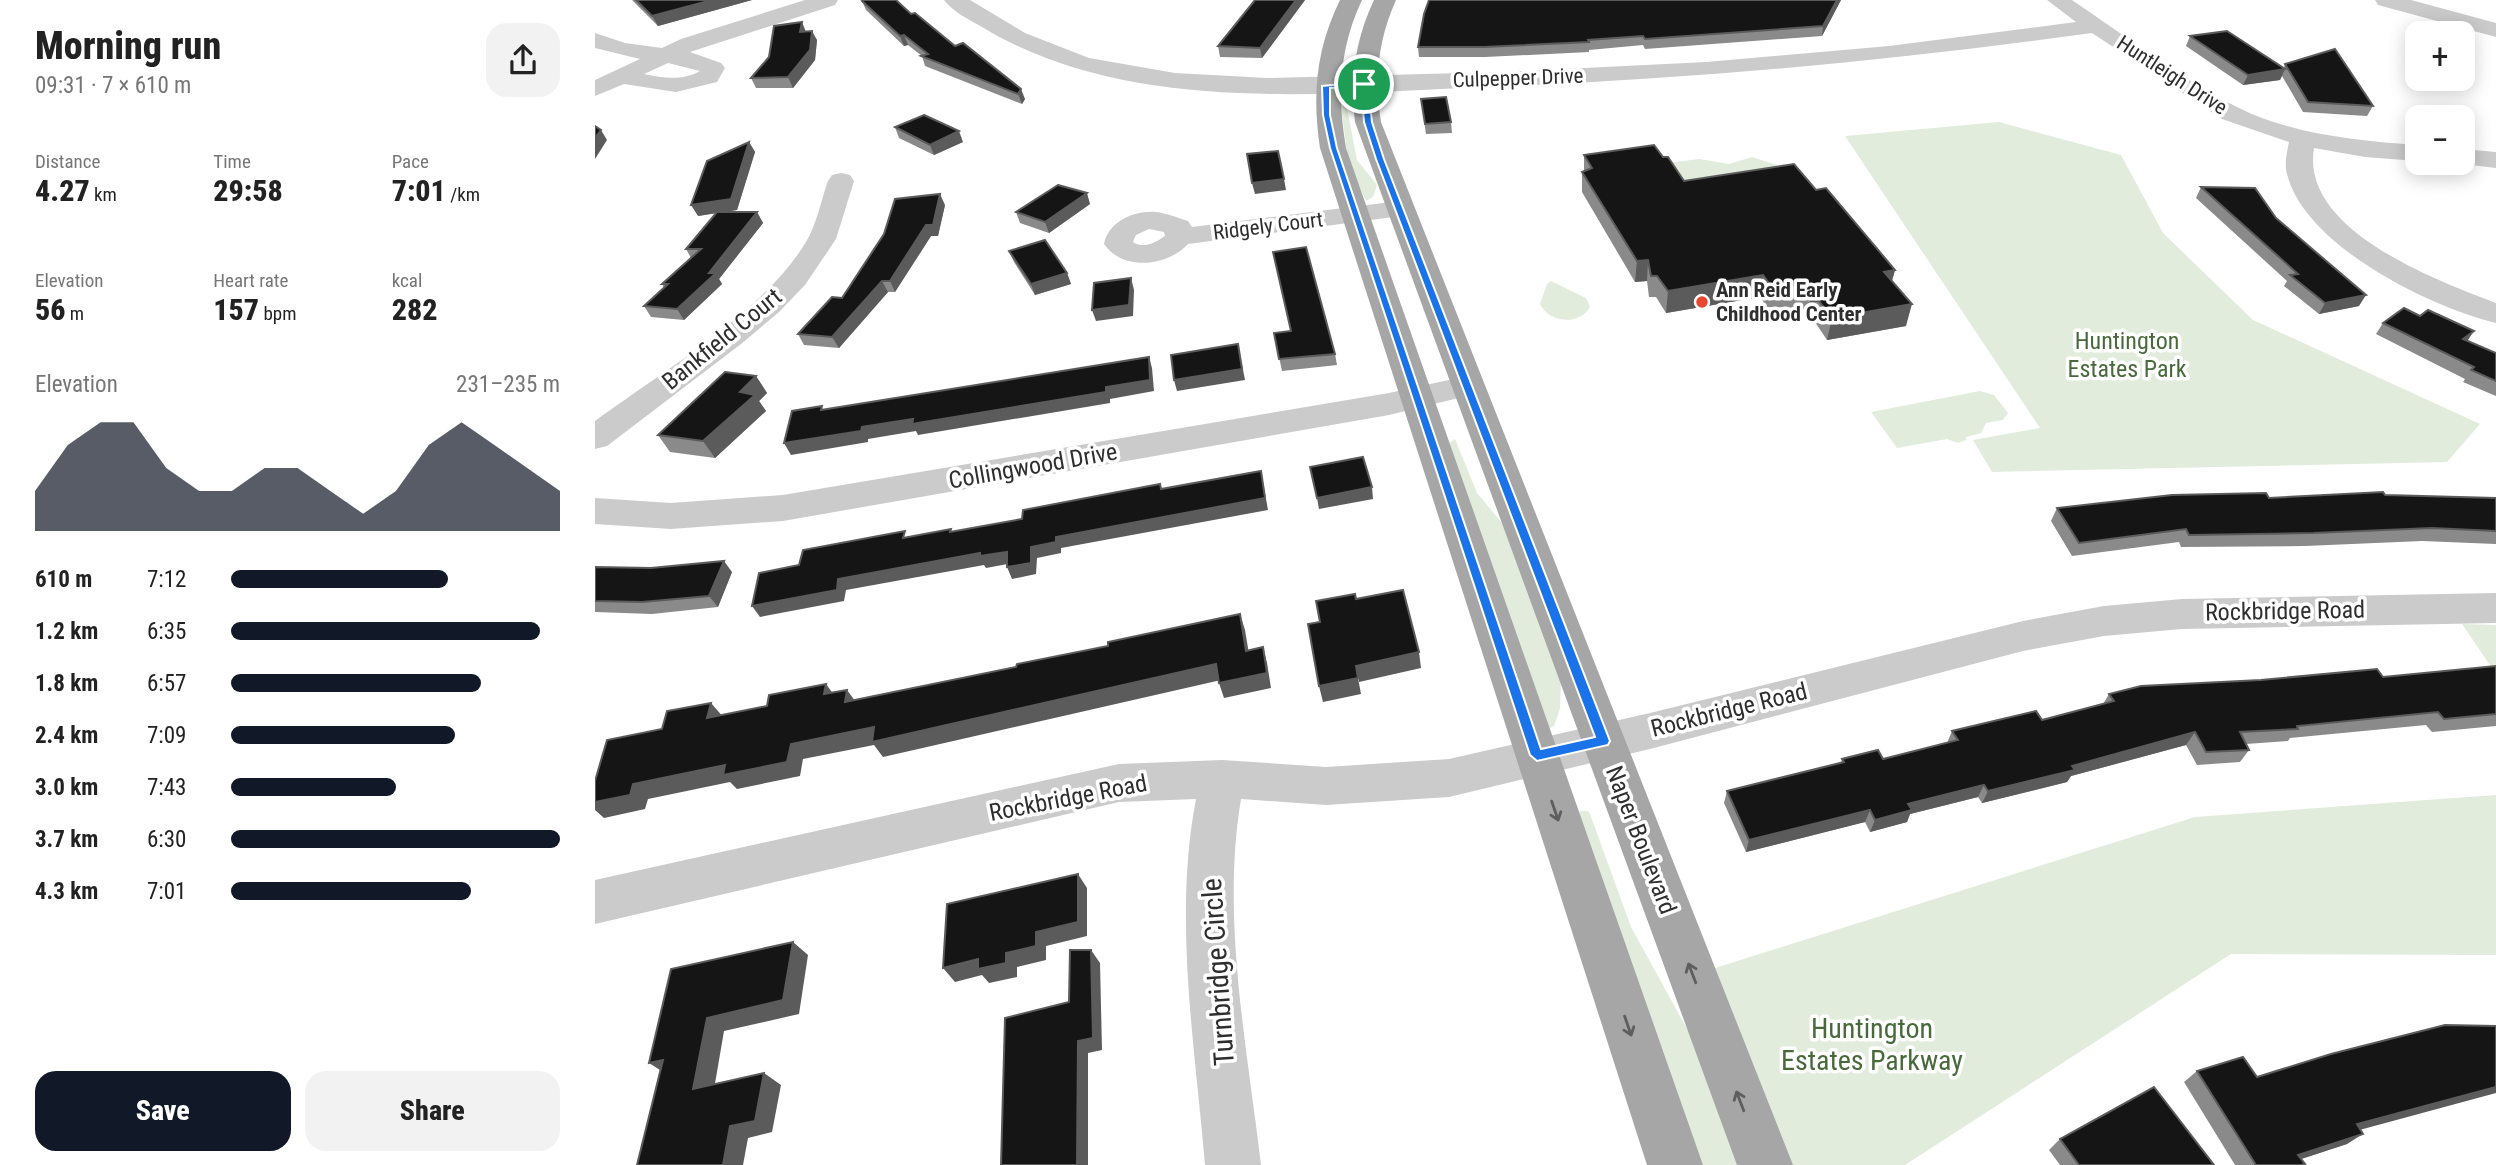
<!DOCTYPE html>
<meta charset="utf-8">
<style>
:root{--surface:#fff;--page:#f2f2f2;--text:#222;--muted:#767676;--accent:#111827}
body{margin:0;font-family:"Roboto Condensed",sans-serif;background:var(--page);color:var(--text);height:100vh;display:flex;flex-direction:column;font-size:26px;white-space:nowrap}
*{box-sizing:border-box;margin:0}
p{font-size:23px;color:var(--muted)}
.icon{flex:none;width:38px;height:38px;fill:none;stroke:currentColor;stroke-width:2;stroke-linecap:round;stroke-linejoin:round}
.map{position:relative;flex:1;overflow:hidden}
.drawer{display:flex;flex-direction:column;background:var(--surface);width:595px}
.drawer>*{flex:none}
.tools{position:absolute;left:1810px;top:21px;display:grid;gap:14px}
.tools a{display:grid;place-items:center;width:70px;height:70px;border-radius:14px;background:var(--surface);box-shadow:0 4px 18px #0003;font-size:35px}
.pin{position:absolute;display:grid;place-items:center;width:60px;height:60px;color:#fff;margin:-30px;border:4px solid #fff;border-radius:50%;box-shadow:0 2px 7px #0007}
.round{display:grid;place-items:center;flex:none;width:74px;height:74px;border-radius:21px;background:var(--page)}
.headline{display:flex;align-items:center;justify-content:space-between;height:119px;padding:0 35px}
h1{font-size:38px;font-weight:800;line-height:52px}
.metrics{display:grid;grid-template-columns:repeat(3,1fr);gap:10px;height:119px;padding:7px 35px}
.metrics div{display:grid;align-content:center}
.metrics b{font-size:30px;font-weight:800}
.metrics small{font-size:19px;font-weight:400}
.metrics p{font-size:19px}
.chart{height:196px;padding:14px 35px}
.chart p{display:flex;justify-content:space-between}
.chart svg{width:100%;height:126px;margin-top:7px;fill:var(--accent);opacity:.7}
.primary-button{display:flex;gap:14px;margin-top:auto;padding:14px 35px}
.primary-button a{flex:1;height:80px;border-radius:21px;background:var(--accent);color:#fff;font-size:28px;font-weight:800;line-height:80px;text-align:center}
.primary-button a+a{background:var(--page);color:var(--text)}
ul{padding:0 35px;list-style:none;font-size:23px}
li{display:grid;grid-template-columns:112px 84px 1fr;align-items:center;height:52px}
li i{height:18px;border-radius:9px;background:var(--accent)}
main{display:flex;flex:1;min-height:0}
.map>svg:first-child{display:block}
.green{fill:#e1ecdc}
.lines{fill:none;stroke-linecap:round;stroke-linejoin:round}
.minor{fill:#cbcbcb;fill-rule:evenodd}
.major{fill:#a6a6a6;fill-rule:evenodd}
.wall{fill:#8a8a8a}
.shaded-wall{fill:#5b5b5b}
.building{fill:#151515;stroke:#5b5b5b;stroke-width:2}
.oneway{stroke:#5e5e5e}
.route{fill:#1a73e8;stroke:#fff;stroke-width:2;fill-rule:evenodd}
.poi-dot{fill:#e7462f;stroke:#fff;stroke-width:2.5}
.labels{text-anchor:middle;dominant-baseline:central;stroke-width:7;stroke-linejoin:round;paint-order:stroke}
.far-street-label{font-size:21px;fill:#2e2e2e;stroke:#fff}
.far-poi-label{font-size:21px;font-weight:bold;fill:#2e2e2e;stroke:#fff;text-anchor:start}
.street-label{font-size:24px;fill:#2e2e2e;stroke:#fff}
.park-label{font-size:24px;fill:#486a3b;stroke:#fff}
.near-street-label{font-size:28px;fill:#2e2e2e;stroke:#fff}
.near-park-label{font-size:28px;fill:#486a3b;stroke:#fff}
</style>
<main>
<section class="drawer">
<div class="headline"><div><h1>Morning run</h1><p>09:31 · 7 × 610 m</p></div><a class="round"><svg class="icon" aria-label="share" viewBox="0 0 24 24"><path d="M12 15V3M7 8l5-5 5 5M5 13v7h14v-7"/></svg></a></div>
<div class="metrics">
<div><p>Distance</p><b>4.27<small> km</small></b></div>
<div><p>Time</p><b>29:58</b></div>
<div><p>Pace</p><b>7:01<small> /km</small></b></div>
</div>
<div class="metrics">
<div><p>Elevation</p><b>56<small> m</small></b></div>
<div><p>Heart rate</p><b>157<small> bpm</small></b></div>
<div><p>kcal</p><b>282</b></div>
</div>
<div class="chart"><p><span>Elevation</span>231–235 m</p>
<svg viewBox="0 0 160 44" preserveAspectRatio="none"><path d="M0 44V30L10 14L20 6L30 6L40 22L50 30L60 30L70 22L80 22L90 30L100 38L110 30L120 14L130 6L140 14L150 22L160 30V44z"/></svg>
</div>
<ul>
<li><b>610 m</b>7:12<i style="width:66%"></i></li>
<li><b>1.2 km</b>6:35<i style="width:94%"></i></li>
<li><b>1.8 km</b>6:57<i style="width:76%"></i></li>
<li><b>2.4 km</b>7:09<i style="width:68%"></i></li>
<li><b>3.0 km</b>7:43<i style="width:50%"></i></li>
<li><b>3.7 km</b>6:30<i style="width:100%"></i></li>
<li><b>4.3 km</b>7:01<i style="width:73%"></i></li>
</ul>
<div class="primary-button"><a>Save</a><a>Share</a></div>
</section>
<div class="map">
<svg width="1901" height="1165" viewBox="0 0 1901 1165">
<rect width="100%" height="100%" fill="#fff"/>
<!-- green -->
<g class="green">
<path d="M749 104 752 108 762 160 782 185 778 197 771 201 753 161 746 105Z"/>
<path d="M1404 122 1526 155 1568 233 1658 320 1885 424 1852 462 1397 472 1378 440 1445 428 1250 136Z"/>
<path d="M1157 157 1182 165 1183 170 1094 191 1073 163 1104 159 1134 164Z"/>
<path d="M956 281 991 298 995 307C984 326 954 323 945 304L952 284Z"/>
<path d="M1385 391 1399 395 1413 413 1408 420 1391 423 1386 433 1371 437V440L1363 443 1352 439 1302 448 1276 412Z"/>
<path d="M860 439 882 493 907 523 966 679 965 709 959 726 955 728 951 724 854 443Z"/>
<path d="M1867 624 1901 625V674Z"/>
<path d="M1901 795V955L1636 954 1310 1165H1193L1117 969 1600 817Z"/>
<path d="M985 811H993L995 814 1036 927 1102 1047 1145 1165H1104L981 817Z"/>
</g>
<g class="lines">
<!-- minor -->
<g class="minor">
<path d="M210 0H243L240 5 95 52 126 63 130 68 122 82 81 92 29 84 0 96V80L45 59 0 48V33L30 43 67 48 86 39ZM73 63 105 71C88 81 68 78 49 74Z"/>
<path d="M349 0H375L430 33 494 58 580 73 672 78 907 72 1111 62 1294 46 1481 22 1452 0H1477C1529 35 1589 81 1644 108 1696 134 1764 141 1822 145V161L1770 157 1719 148C1705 230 1841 280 1901 303V323C1835 307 1710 246 1692 174 1689 164 1692 152 1694 142L1627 119 1497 33C1296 61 1096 79 894 87 730 93 533 116 387 27 375 20 358 12 349 0Z"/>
<path d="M1780 0H1816L1901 23V37L1783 5Z"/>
<path d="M1867 149 1901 152V168L1859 163H1867Z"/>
<path d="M246 173 255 175 259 181 241 239 210 285 184 312 146 344 12 446 0 449V421C67 372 169 312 211 242 222 224 226 200 233 181L237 175Z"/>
<path d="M804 201 814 203 818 209 814 215 593 244C572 267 527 271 509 244 513 222 539 210 561 212 571 213 583 218 593 221L597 227ZM554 229 569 232 570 236C560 243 549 249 538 242L541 235Z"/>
<path d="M872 376 884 379 888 386 884 393 794 415 188 521 76 529 0 524V498L76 503 188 495 794 393Z"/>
<path d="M1901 593V623L1587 629 1509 636 1428 651 1055 749 854 797 731 805 646 799C626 918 652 1046 666 1165H610C600 1045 578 919 601 799L524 802 0 924V880L524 764 627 760 731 767 854 759 1055 713 1428 621 1509 606 1587 599Z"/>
</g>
<!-- major -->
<g class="major">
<path d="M745 0H767C744 49 742 95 751 148L1108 1165H1052L725 148C717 95 721 49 745 0Z"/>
<path d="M779 0H801C783 40 779 79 786 122L1198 1165H1142L760 122C755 79 760 40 779 0Z"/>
</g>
</g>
<!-- wall -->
<g class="wall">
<path d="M37 0H157L63 26Z"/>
<path d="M660 0H710L667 58 625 57 623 46Z"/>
<path d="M834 0H1246L1227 36 1050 49 1048 45 994 50V52L890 57H824L823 47Z"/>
<path d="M267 1 316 14 430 99 427 104 330 66 327 56 313 45 309 46 271 10Z"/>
<path d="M211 31 222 40 220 60 198 88H161L156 78Z"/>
<path d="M1595 36 1689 68 1690 64 1778 106 1772 116 1708 112 1687 76 1685 80 1648 85 1591 46Z"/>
<path d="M826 99 856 122 857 133 831 134Z"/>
<path d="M300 127 368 142 339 155 304 138Z"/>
<path d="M154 142 160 152 142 210 129 212H162L168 223 124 279 127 284 89 320 56 317 49 306 69 288 67 284 96 258 91 249 121 213 103 216Z"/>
<path d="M989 155 1068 157 1089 181 1221 190 1300 270 1297 281 1311 326 1232 340 1220 322H1212L1208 308 1172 307 1165 297 1071 313 1061 297H1054L1052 281 1040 282 987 192V172L989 171Z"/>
<path d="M1606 187 1681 218 1764 306 1724 314 1689 286 1692 281 1601 198Z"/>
<path d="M495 204 454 233 425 223 421 212Z"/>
<path d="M350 205 343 236H336L300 292H293L244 348 209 345 203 334 247 298Z"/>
<path d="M414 251 472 273 476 284 440 295 419 262Z"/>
<path d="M1788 323 1872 341 1901 353V396L1868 382 1870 379 1781 334Z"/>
<path d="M679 333 740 354 742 365 687 371Z"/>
<path d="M161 376 172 393 164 401 171 411 120 458 75 452 63 435Z"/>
<path d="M1790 495 1901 498V544L1827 541 1710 546 1586 547 1584 542 1477 556 1456 521 1462 508 1674 498Z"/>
<path d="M0 567 137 572 123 607 57 614 0 612Z"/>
<path d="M1901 666V726L1837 732 1831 725 1695 738 1693 741 1651 744 1654 750 1645 762 1602 765 1591 745 1476 776 1472 782 1387 803 1383 797 1315 814 1312 822 1275 832 1270 822 1151 852 1129 803 1132 791 1246 763 1247 759H1288L1352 743 1357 731 1447 720 1508 704 1514 694 1788 677Z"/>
<path d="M1602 1071 1662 1077 1765 1130 1752 1144 1706 1159 1708 1165H1640L1589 1082Z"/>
<path d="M1465 1139 1619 1165H1465L1454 1150Z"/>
</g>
<!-- shaded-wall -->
<g class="shaded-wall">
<path d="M117 0H157L63 26 57 16Z"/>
<path d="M701 0H710L667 58 665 48Z"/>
<path d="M1242 0H1246L1227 36 1228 26Z"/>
<path d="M207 22 211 32H205Z"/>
<path d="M217 31 222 40 220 60 198 88 193 77Z"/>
<path d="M309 35 313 45 309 46 305 36Z"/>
<path d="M1690 69 1685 80 1648 85 1653 75Z"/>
<path d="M426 89 430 99 427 104 423 94Z"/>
<path d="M6 130 12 140 0 159V138Z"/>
<path d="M364 131 368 142 339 155 335 145Z"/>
<path d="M154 142 160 152 142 210 103 216 96 205Z"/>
<path d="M689 179 691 190 660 194 657 183Z"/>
<path d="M492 193 495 204 454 233 450 222Z"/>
<path d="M345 194 350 205 343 236H336L300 292 295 281Z"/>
<path d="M162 212 168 223 124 279 127 284 89 320 82 309 114 273Z"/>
<path d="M1053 260 1052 281 1040 282 1042 261Z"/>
<path d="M1300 270 1294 291 1289 272Z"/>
<path d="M472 273 476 284 440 295 436 284Z"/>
<path d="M1168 275 1165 297 1071 313 1073 291Z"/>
<path d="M536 278 539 290 538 316 501 321 497 310Z"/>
<path d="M287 281 293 292 244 348 237 337Z"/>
<path d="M1771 295 1764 306 1724 314 1730 303Z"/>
<path d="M1317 304 1311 326 1232 340 1237 318Z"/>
<path d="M1879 331 1871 343 1868 339Z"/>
<path d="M643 344 650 380 582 391 579 380Z"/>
<path d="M554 357 557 368 559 391 515 399V403L323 435 321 431 273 439V442L196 455 189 443 267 427 511 387Z"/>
<path d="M161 376 172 393 164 401 171 411 120 458 108 441 145 392Z"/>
<path d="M666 471 673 510 466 548V553L442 558 441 574 417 579 412 567 436 547 461 537Z"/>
<path d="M777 487 778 499 724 509 722 498Z"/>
<path d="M412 552 418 563 391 568 389 565 251 590 249 601 165 617 157 606 243 579 385 553Z"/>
<path d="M129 561 137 572 123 607 114 596Z"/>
<path d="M645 614 650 630 656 666 651 651Z"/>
<path d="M668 647 672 663 676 688 629 698 624 683Z"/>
<path d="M824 652 826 668 764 682 761 666Z"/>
<path d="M621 664 626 680 288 757 279 745 208 759 205 776 142 789 135 782 53 799 50 809 9 818 0 810V802L38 784 196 744 279 727Z"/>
<path d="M763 678 766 694 728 702 724 686Z"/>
<path d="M231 684 242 699 229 694Z"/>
<path d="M252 690 263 705 250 702Z"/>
<path d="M116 703 129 718H112Z"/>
<path d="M1600 732 1591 745 1476 776 1472 782 1387 803 1393 791 1477 766Z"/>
<path d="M1389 785 1383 797 1315 814 1312 822 1275 832 1280 820 1313 804Z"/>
<path d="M1275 810 1270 822 1151 852 1154 840Z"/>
<path d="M483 874 492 888V936L451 946V960L422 967V977L394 983 387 975 360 982 348 968 411 953Z"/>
<path d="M198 942 213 955 204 1014 129 1031 117 1101 98 1089 112 1018Z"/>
<path d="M496 950 505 963 507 1050 493 1053V1165H482L483 1041Z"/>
<path d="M68 1060 73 1075 54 1063Z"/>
<path d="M169 1073 186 1085 177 1132 153 1138 148 1165H128L135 1126Z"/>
<path d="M1901 1087V1093L1746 1135 1762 1124Z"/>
<path d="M1768 1134 1752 1144 1688 1165 1703 1155Z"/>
</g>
<!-- building -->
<g class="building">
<path d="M41 0H117L57 16Z"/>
<path d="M269 0H301L316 14 320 13 360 46 368 43 426 89 423 94 326 56 333 54 309 35 305 36 267 1Z"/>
<path d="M660 0H701L665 48 623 46Z"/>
<path d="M834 0H1242L1228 26 1050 39 1048 36 993 40 994 42 889 47H823L829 14Z"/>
<path d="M207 22 205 32 217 31 215 50 193 77 156 78 174 57 179 26Z"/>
<path d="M1632 31 1690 69 1653 75 1595 36Z"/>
<path d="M1740 49 1778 106 1713 102 1690 64Z"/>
<path d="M851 97 856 122 830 124 826 99Z"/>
<path d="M329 115 364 131 335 145 300 127Z"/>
<path d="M0 126 6 130 0 138Z"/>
<path d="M154 142 136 199 96 205 112 161Z"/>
<path d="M1059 145 1068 157H1073L1089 181 1199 164 1221 190 1231 188 1300 270 1289 272 1317 304 1237 318 1224 301H1216L1213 286H1176L1168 275 1073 291 1062 276H1056L1053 260 1042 261 987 172 997 168 989 155Z"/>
<path d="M683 151 689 179 657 183 652 154Z"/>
<path d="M463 185 492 193 450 222 421 212Z"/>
<path d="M1606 187 1660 188 1681 218 1771 295 1730 303 1695 275 1703 274Z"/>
<path d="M345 194 338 225H331L295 281H287L237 337 203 334 237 297 247 298 289 234 300 199Z"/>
<path d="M122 212H162L114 273H121L82 309 49 306 73 284H67L106 249H91Z"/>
<path d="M450 240 472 273 436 284 414 251Z"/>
<path d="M711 247 740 354 684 359 679 333 696 331 678 252Z"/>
<path d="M536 278 534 305 497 310 499 283Z"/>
<path d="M1809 308 1825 316 1833 310 1879 331 1868 339 1901 353V381L1876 370 1879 367 1788 323Z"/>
<path d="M643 344 647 369 579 380 576 355Z"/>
<path d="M554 357 555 380 511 387V392L317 424 318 419 267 427 266 431 189 443 197 411 227 406 226 410Z"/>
<path d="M130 372 161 376 145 392 160 395 108 441 63 435Z"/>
<path d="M768 457 777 487 722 498 715 467Z"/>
<path d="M666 471 670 498 461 537V542L436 547V563L412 567V552L385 556V553L243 579 242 590 157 606 164 573 204 565 208 550 310 531 308 538 356 529 355 532 427 519 428 510 565 484 566 489Z"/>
<path d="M1788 492 1790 495 1901 498V531L1837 528 1719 533 1594 535 1591 529 1484 543 1462 508 1577 495 1671 493 1674 498Z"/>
<path d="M129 561 114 596 47 602 0 601V567L56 568Z"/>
<path d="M808 590 824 652 761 666 763 678 724 686 713 624 725 622 721 601 760 594 761 599Z"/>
<path d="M645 614 651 651 668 647 672 673 624 683 621 664 277 742 279 727 196 744 192 762 128 775 130 765 38 784 35 795 0 802V781L12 740 67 729 72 711 116 703 112 718 172 706 174 695 231 684 229 694 252 690 250 702 421 667 422 664 513 646V642Z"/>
<path d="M1901 666V714L1849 719 1843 712 1702 726 1703 729 1645 732 1654 750 1611 752 1600 732 1477 766 1480 770 1393 791 1389 785 1313 804 1317 810 1280 820 1275 810 1154 840 1132 791 1249 762 1247 759 1283 750 1288 759 1363 740 1357 731 1441 711 1447 720 1519 701 1514 694 1546 686 1666 680 1782 669 1788 677Z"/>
<path d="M483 874V922L441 932V946L411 953V963L383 969V959L348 968 352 904Z"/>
<path d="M198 942 188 1000 112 1018 98 1089 169 1073 160 1121 135 1126 128 1165H42L68 1060 54 1063 76 969Z"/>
<path d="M475 950H496L498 1038 483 1041 482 1165H406L410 1018 474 1002Z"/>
<path d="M1850 1025 1901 1026V1087L1762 1124 1768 1134 1703 1155 1710 1164 1706 1165H1661L1602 1071 1648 1057 1662 1077 1736 1054Z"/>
<path d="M1559 1087 1619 1165H1484L1465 1139Z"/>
</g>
<!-- one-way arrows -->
<defs><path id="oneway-shaft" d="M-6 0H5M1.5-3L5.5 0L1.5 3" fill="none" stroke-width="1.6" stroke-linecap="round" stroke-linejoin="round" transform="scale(1.75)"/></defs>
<g class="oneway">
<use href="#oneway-shaft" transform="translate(960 811) rotate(71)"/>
<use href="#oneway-shaft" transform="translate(1097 973) rotate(-111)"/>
<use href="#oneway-shaft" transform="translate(1033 1026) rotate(71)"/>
<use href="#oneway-shaft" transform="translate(1145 1101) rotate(-111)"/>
</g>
<!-- route -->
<path class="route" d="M769 82 773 84 777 122 789 159 1015 741 1013 745 942 761 935 755 735 148 728 115 727 86ZM766 86 769 122 781 159 1000 737 946 749 742 148 735 115V88Z"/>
<!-- markers -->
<circle class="poi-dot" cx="1107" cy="302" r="7"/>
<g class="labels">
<!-- far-street labels -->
<g class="far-street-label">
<text transform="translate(1577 75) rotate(33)">Huntleigh Drive</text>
<text transform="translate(923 78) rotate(-2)">Culpepper Drive</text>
<text transform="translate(673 226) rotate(-7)">Ridgely Court</text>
</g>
<!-- far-poi labels -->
<g class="far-poi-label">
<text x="1121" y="290">Ann Reid Early<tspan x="1121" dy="24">Childhood Center</tspan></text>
</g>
<!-- street labels -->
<g class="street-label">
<text transform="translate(127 339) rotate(-39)">Bankfield Court</text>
<text transform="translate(438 466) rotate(-10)">Collingwood Drive</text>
<text transform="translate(1690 611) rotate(-1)">Rockbridge Road</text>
<text transform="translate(1134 710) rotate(-14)">Rockbridge Road</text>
<text transform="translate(473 798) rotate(-11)">Rockbridge Road</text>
<text transform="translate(1046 840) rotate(69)">Naper Boulevard</text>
</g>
<!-- park labels -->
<g class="park-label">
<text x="1532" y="341">Huntington<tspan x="1532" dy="28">Estates Park</tspan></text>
</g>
<!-- near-street labels -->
<g class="near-street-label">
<text transform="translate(623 972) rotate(-94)">Turnbridge Circle</text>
</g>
<!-- near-park labels -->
<g class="near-park-label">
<text x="1277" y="1028">Huntington<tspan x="1277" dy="32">Estates Parkway</tspan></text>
</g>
</g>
</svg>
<div class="tools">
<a>+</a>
<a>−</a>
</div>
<div class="pin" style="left:769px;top:84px;background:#1e9e55"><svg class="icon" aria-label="arrive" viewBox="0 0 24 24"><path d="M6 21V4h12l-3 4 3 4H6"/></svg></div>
</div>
</main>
